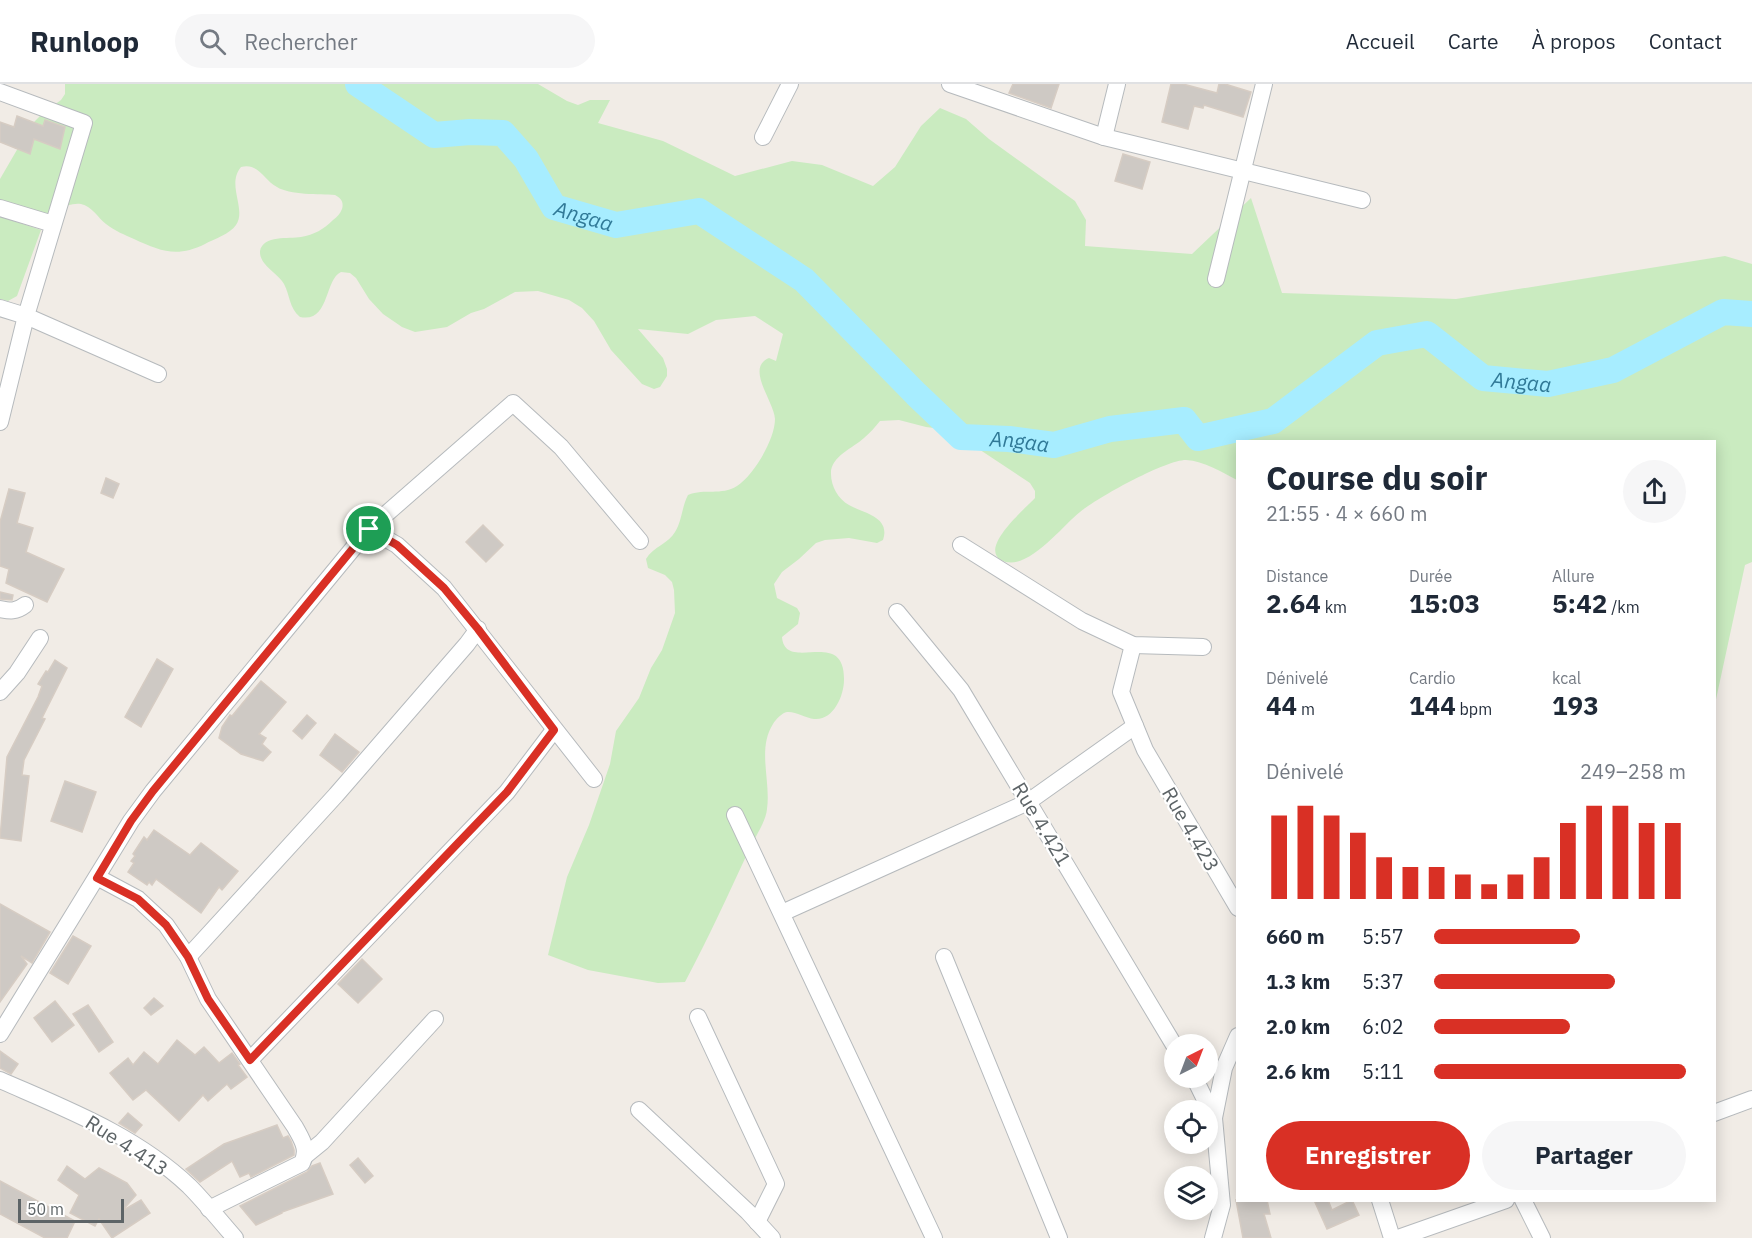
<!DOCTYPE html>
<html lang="fr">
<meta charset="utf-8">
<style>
:root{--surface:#fff;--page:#f6f6f7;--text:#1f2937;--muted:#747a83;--line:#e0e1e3;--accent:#d93025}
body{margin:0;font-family:"IBM Plex Sans",sans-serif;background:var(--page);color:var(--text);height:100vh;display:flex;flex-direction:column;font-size:22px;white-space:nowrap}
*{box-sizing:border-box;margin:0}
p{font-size:20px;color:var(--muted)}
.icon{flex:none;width:33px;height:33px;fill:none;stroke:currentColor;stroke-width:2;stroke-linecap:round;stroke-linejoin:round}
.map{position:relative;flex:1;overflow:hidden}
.sheet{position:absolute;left:1236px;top:356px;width:480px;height:762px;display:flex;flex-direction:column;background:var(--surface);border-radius:0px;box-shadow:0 3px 15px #0003}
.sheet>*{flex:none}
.needle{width:39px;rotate:42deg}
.fabs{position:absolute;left:1164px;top:950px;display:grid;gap:12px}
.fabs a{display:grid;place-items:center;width:54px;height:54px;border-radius:50%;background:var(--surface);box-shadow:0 3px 15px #0003;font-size:30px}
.scale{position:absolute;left:18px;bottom:15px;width:106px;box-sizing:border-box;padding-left:6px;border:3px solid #5d6467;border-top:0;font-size:16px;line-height:21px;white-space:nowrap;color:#5d6467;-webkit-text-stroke:4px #fff;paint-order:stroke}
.pin{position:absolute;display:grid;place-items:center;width:51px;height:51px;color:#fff;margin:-26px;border:3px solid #fff;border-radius:50%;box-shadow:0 2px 6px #0007}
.round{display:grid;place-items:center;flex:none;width:63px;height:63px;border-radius:32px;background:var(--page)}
.headline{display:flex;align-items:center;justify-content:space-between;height:102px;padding:0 30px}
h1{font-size:33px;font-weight:700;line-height:45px}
.stats{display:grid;grid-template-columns:repeat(3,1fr);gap:9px;height:102px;padding:6px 30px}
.stats div{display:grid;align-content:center}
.stats b{font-size:26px;font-weight:700}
.stats small{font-size:16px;font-weight:400}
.stats p{font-size:16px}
.chart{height:168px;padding:12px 30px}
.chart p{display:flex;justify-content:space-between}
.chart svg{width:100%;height:108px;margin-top:6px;stroke:var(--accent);stroke-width:6}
.primary-button{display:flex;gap:12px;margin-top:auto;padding:12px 30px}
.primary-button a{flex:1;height:69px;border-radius:36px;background:var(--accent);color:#fff;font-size:24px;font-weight:700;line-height:69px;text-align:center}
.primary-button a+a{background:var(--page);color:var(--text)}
ul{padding:0 30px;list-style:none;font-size:20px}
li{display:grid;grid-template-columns:96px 72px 1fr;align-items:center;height:45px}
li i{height:15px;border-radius:8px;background:var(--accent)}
header{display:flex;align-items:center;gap:36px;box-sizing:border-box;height:84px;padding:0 30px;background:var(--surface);border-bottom:2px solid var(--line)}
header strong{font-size:28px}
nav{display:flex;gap:33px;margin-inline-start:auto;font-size:21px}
.search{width:420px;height:54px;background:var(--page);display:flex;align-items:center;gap:15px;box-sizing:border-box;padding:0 21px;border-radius:33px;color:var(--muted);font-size:22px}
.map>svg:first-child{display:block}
.green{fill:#caebc0}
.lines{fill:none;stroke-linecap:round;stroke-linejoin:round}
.river{stroke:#a7edff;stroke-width:26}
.building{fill:#cec9c4;stroke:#d6ccc3;stroke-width:1.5}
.minor-casing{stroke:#b6babd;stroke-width:18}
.minor{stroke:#fff;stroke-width:16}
.route-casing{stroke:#fff;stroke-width:12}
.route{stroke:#d93025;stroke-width:8}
.labels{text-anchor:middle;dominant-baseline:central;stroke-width:4.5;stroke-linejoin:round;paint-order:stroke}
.street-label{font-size:20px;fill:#5d6467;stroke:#fff}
.water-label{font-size:21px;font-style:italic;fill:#307997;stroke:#fff}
</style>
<header>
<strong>Runloop</strong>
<div class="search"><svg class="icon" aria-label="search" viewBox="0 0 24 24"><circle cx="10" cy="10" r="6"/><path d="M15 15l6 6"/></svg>Rechercher</div>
<nav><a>Accueil</a><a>Carte</a><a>À propos</a><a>Contact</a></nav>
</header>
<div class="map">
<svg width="1752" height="1154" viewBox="0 0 1752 1154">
<rect width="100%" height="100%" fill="#f1ece6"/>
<!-- green -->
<path class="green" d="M65 0H538L567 17 578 21 590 16H610L598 39 663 57 735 92 792 77 822 81 873 102 895 83 921 42 940 24 966 35 989 55 1075 117 1086 136 1085 162 1192 170 1251 114 1282 209 1456 215 1725 172 1752 180V478L1745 481 1715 620 1714 357H1238L1237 396C1222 388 1204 377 1186 376 1165 376 1097 414 1080 428 1063 441 1026 490 1001 476 979 463 1026 424 1035 414V407L1030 399 950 346 926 343 899 336 880 337C875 343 870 349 864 354 853 364 830 373 831 390 831 402 838 415 849 421 862 429 891 432 883 456L877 459 849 454 825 456 816 459 799 475 782 488 774 500 777 514 797 524 800 529 798 540 782 553C785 590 845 542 844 596 844 612 833 637 814 635 806 634 795 627 787 628 782 629 776 635 773 640 757 665 771 697 767 725 766 738 754 754 749 766 728 811 708 855 685 898L658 899 588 886 548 871 567 793 589 741 610 680 616 647 639 614 651 584 662 566 675 529 674 506 672 498 665 491 648 484 646 475C653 463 669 459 675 448 682 437 682 422 688 411 705 404 721 412 737 402 754 391 775 355 775 335 774 317 745 284 769 274L776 277 783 250 755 232 716 236 688 250 638 245 663 274 667 285V292L660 303 654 305 642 300 611 266 594 237 582 224 569 216 538 207 515 208 484 225 471 229 447 243 415 248 402 243 383 230 369 215 356 194 350 189 341 188C324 196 330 239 300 233 289 224 290 211 284 200 278 189 259 181 260 167 263 151 289 155 301 153 314 151 324 145 333 136 337 133 340 130 342 125 344 118 341 114 335 111 320 110 289 111 277 103 264 96 258 78 241 83 226 101 247 125 236 141 230 150 214 155 205 160 177 174 160 167 134 155 125 151 115 147 106 140 98 134 92 122 81 120 67 118 54 129 41 132 32 134 23 135 14 137L41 146 17 212 8 217 0 215V95L32 40 43 29 61 16 65 10Z"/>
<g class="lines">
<!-- river -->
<path class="river" id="s1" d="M358 0 434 51 470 48 503 49 526 75 554 123 616 141 699 127 804 196 916 310 961 353 1009 355 1054 361 1110 345 1184 336 1198 354 1273 337 1377 259 1427 250 1483 294 1548 300 1613 286 1723 228 1752 230"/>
</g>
<!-- building -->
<g class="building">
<path d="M1013 0H1059L1051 24 1009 9Z"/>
<path d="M1171 0H1183L1217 9 1219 0H1225L1251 8 1243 33 1204 21 1203 24 1194 22 1188 45 1162 38Z"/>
<path d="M17 32 43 42 45 36 65 43 60 65 34 55 30 70 0 58V38L14 43Z"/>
<path d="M1123 70 1150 78 1142 105 1115 97Z"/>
<path d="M106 394 119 400 113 414 101 409Z"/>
<path d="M9 405 25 409 17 439 33 444 26 468 64 485 47 518 6 499 9 485 0 482V438Z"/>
<path d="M483 441 503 461 486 478 466 458Z"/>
<path d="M0 508 13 511 12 516 0 515Z"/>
<path d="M157 575 173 585 141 643 125 633Z"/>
<path d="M55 576 67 584 42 634 45 635 24 676 22 691 29 692 21 757 0 754 7 673 38 613 42 602 38 600 46 587 48 588Z"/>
<path d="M261 597 286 618 259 650 266 654 262 660 271 668 263 677 241 670 219 654 222 643 230 631 232 632Z"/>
<path d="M307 631 316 639 302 655 293 647Z"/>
<path d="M335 650 359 668 342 688 320 671Z"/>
<path d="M65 697 96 708 82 748 51 737Z"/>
<path d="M154 746 190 771 201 759 238 787 222 806 219 803 201 829 156 795 152 801 149 798 147 801 128 788 134 779 131 777 135 772 133 770 144 753 147 756Z"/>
<path d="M0 820 50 848 32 879 21 872 27 880 0 918Z"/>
<path d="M73 852 91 862 68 900 50 889Z"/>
<path d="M362 875 382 895 358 919 338 900Z"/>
<path d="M154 914 163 922 151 931 144 924Z"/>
<path d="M55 917 74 941 52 958 34 934Z"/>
<path d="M88 921 113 958 99 968 73 930Z"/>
<path d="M177 956 195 971 204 963 219 979 232 969 240 980 238 981 247 993 231 1005 227 1000 208 1017 203 1011 179 1037 146 1006 133 1016 110 989 128 974 133 981 144 968 158 980Z"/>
<path d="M0 967 18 980 11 990 0 984Z"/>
<path d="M128 1029 142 1041 135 1049 119 1039Z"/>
<path d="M277 1041 283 1054 288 1052 291 1057 294 1066V1071L251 1093 249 1089 240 1093 232 1077 200 1098 186 1085 224 1060Z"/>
<path d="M358 1074 373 1092 365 1099 350 1081Z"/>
<path d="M320 1079 333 1110 282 1128V1129L256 1141 240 1122 307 1088 312 1082Z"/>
<path d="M67 1082 85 1095 99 1084 127 1099 136 1111 122 1127 141 1116 150 1129 112 1154 99 1135 95 1142 70 1129 79 1111 58 1096Z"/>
<path d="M0 1097 75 1137 67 1154H45L0 1130Z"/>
<path d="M1236 1116H1267L1270 1130H1264L1271 1154H1243Z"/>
<path d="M1314 1116H1328L1332 1126 1352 1116 1359 1131 1327 1145Z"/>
</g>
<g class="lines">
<defs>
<g id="minor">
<path d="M950 0 1104 53 1362 116"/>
<path d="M0 8 84 39 26 232 158 290"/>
<path d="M763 53 790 0"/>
<path d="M1104 53 1117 0"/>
<path d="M0 124 53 140"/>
<path d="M1216 195 1264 0"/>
<path d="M0 224 26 232 0 338"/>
<path d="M369 445 397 461 444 504 594 695"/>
<path d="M961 461 1082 537 1133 561 1203 563"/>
<path d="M0 525C10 527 16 528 25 521"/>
<path d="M897 528 961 606 1174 961"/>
<path d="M1133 561 1121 608 1145 666 1238 824"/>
<path d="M0 608 17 589 40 554"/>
<path d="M735 731 934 1154"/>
<path d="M97 793 138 815 166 841 188 873 208 915 295 1043C302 1056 309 1065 302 1079L209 1125"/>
<path d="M782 829 1028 718 1135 642"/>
<path d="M188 873 336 711 467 560 478 545"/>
<path d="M944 873 1059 1154"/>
<path d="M698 933 776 1100 757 1138"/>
<path d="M0 950 131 737 153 707 369 445 513 319 561 363 640 457"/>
<path d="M250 976 507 708 554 646"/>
<path d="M1194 993 1214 1034 1222 1121 1213 1154"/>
<path d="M0 996C66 1025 135 1051 189 1102 205 1118 220 1137 235 1154"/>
<path d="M639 1026 748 1128 772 1154"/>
<path d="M1714 1029 1752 1015"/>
<path d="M1214 1034 1224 984 1238 952"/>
<path d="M306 1071 322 1058 435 935"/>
<path d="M1380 1116 1392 1154"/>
<path d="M1523 1116 1542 1154"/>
<path d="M1398 1154 1506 1116"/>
</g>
</defs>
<!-- minor casing -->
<use href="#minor" class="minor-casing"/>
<!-- minor -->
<use href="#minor" class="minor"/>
</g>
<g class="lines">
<defs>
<path id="route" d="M369 445 397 461 444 504 478 545 554 646 507 708 250 976 208 915 188 873 166 841 138 815 97 794 131 737 153 707Z"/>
</defs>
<!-- route casing -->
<use href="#route" class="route-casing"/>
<!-- route -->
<use href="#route" class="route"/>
</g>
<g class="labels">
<!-- street labels -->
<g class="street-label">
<text transform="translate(1042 740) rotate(59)">Rue 4.421</text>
<text transform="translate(1191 745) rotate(60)">Rue 4.423</text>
<text transform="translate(127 1061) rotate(33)">Rue 4.413</text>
</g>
<!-- water labels -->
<g class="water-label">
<text stroke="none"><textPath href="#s1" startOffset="282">Angaa</textPath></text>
<text stroke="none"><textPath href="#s1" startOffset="1364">Angaa</textPath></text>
<text stroke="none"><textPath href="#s1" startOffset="806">Angaa</textPath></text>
</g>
</g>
</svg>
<div class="fabs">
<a><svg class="needle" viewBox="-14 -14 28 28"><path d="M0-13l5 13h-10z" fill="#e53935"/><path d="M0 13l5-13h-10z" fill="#747a83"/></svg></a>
<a><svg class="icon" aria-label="locate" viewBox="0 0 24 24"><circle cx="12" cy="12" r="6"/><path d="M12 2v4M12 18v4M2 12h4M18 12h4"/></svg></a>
<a><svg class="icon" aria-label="layers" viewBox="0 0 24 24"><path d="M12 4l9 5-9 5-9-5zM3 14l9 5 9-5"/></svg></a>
</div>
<div class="scale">50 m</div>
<div class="pin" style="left:369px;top:445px;background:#1e9e55"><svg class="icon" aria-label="arrive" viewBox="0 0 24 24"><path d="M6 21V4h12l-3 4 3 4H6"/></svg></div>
<section class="sheet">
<div class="headline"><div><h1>Course du soir</h1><p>21:55 · 4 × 660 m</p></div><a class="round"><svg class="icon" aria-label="share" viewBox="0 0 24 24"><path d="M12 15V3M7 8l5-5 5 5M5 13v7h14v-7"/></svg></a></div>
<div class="stats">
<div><p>Distance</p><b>2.64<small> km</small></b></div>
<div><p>Durée</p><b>15:03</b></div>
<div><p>Allure</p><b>5:42<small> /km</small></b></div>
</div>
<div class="stats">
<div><p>Dénivelé</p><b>44<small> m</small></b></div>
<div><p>Cardio</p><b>144<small> bpm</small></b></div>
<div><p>kcal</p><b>193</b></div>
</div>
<div class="chart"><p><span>Dénivelé</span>249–258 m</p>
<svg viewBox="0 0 160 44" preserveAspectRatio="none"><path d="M5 44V10M15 44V6M25 44V10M35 44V17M45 44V27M55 44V31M65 44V31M75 44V34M85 44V38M95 44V34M105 44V27M115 44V13M125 44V6M135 44V6M145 44V13M155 44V13"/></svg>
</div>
<ul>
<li><b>660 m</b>5:57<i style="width:58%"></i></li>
<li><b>1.3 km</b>5:37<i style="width:72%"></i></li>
<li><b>2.0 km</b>6:02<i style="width:54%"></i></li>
<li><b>2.6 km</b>5:11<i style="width:100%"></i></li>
</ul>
<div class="primary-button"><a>Enregistrer</a><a>Partager</a></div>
</section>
</div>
